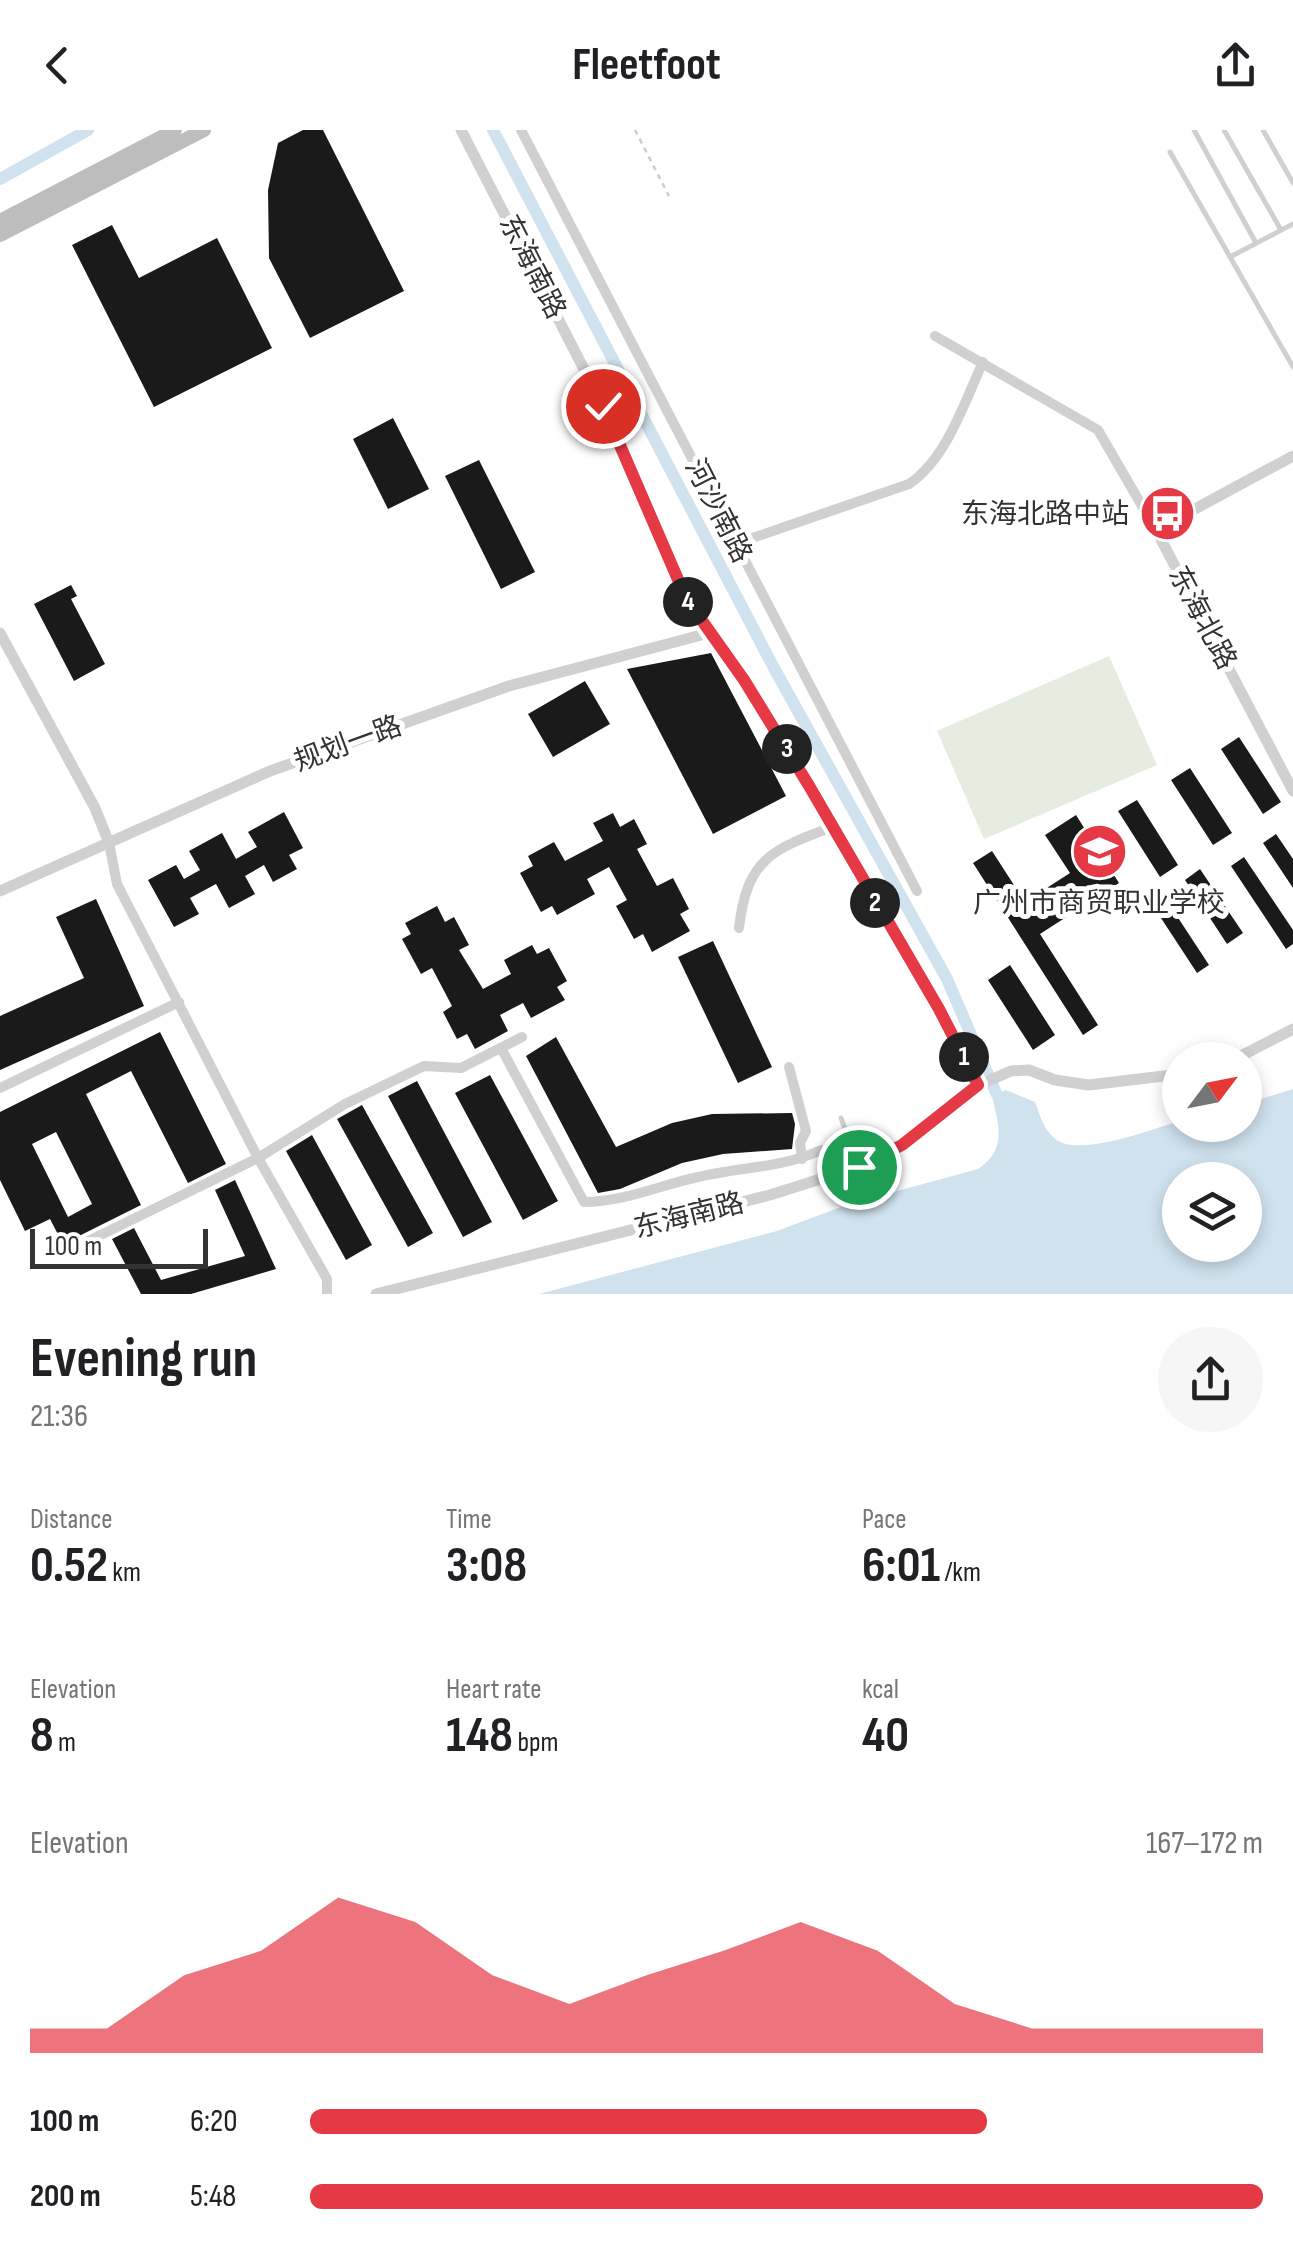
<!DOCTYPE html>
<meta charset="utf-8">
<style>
:root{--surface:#fff;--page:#f6f6f6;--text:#202124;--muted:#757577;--accent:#e63946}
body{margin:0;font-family:"Sofia Sans Condensed","Noto Sans SC",sans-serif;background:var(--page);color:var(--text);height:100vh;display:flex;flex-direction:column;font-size:38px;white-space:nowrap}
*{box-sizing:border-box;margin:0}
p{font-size:32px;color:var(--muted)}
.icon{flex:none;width:55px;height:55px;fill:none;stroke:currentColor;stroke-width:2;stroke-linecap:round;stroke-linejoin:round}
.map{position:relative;height:1164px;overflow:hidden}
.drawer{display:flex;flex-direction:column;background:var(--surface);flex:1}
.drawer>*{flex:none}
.needle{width:65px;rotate:58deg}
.controls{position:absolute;left:1162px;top:912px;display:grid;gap:20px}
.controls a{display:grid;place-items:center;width:100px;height:100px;border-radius:50%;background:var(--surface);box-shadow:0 5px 15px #0003;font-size:50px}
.scale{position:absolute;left:30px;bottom:25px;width:178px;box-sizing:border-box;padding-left:10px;border:5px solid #333;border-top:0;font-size:28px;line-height:35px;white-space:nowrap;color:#333;-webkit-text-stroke:8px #fff;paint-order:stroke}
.pin{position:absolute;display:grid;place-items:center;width:85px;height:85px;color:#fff;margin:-42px;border:5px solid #fff;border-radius:50%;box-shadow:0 2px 10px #0007}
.km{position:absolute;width:50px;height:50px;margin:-25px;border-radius:50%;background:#222;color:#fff;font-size:28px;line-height:50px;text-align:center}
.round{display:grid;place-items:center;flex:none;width:105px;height:105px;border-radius:52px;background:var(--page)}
.summary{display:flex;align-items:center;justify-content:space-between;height:170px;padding:0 30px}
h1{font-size:55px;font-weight:700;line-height:75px}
.figures{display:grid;grid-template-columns:repeat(3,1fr);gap:15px;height:170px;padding:10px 30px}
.figures div{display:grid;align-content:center}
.figures b{font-size:50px;font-weight:700}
.figures small{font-size:28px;font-weight:400}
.figures p{font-size:28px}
.chart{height:280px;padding:20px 30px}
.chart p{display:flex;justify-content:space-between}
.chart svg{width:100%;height:180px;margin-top:10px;fill:var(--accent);opacity:.7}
ul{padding:0 30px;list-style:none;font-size:32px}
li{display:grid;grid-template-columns:160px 120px 1fr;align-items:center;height:75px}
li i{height:25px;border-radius:12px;background:var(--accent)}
header{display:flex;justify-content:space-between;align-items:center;height:130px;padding:0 30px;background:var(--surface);font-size:45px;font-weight:700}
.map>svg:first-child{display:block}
.green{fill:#e6ecdf}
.water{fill:#cfe2ee;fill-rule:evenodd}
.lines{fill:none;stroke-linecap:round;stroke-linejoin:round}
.canal{stroke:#cfe2ee;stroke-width:12}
.building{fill:#1a1a1a;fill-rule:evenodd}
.path{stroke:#cdcdcd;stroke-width:2.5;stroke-dasharray:5 5;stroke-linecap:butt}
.service{stroke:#d0d0d0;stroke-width:5}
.minor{stroke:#d0d0d0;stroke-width:10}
.tertiary{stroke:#d0d0d0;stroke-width:11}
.secondary{stroke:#bdbdbd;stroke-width:14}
.route-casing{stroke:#fff;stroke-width:20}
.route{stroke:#e63946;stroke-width:12}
.labels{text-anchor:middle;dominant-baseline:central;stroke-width:10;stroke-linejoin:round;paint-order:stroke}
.street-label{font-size:28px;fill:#333;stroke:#fff}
.poi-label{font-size:28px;fill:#333;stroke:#fff;text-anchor:end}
</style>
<header><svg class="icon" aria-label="back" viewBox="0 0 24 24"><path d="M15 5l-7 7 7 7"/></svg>Fleetfoot<svg class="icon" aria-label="share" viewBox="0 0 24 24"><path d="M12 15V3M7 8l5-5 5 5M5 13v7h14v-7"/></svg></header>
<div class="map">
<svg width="1293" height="1164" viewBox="0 0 1293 1164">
<rect width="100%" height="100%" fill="#fff"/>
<!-- green -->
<path class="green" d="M1109 526 1157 635 984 709 937 601Z"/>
<!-- water -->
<path class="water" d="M1293 959V1164H539L777 1101 846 1075 978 1039C1007 1019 999 997 992 966L1006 960 1035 972C1040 985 1043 998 1054 1008 1078 1029 1151 999 1180 991V995H1245V974ZM1180 1050H1245V1115H1180Z"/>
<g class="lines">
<!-- canal -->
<g class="canal">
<path d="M493 0 775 540 947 849 996 963"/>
<path d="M0 49 88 0"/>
</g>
</g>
<!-- building -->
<g class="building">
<path d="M303 0H323L404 161 310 208 269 128 268 60 278 13Z"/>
<path d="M112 95 139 148 217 108 272 218 154 277 72 115Z"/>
<path d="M393 288 429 359 388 379 353 309Z"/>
<path d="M479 330 535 442 501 459 445 346Z"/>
<path d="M71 455 77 466 71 469 105 534 74 551 34 474Z"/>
<path d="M711 523 786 666 713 704 627 539Z"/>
<path d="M585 551 610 594 553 627 528 584Z"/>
<path d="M1239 607 1281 672 1263 684 1221 619Z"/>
<path d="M1190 638 1232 703 1213 715 1171 650Z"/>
<path d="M1137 670 1178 735 1160 747 1118 681Z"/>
<path d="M284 682 303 718 289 725 297 739 273 752 264 735 245 746 255 764 229 778 216 754 190 768 199 784 174 797 148 750 176 735 184 749 200 740 189 721 222 703 236 729 257 717 248 702Z"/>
<path d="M613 683 620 697 634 689 647 714 637 719 657 756 673 748 689 779 680 784 690 801 652 822 643 804 634 809 616 776 627 770 609 737 587 749 595 764 557 785 552 776 541 782 520 743 533 736 528 726 554 712 565 731 603 711 593 693Z"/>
<path d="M1076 685 1119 753 1040 804 1098 895 1083 905 973 733 992 721 1025 772 1070 743 1045 705Z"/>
<path d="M1276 704 1293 729V758L1263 713Z"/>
<path d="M1244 727 1293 800V814L1286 819 1231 736Z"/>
<path d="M1200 739 1243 803 1227 814 1185 750Z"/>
<path d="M96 769 144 876 0 940V886L84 848 56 787Z"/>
<path d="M437 776 445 792 454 787 469 815 459 820 483 859 511 844 504 830 532 815 537 824 549 818 567 851 557 857 565 870 531 888 523 873 500 885 508 901 475 919 467 904 457 909 443 882 452 876 432 838 421 844 402 809 411 804 405 793Z"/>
<path d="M1171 777 1209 835 1197 843 1159 785Z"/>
<path d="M713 811 772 937 738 953 678 827Z"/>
<path d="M1010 835 1055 905 1033 920 988 850Z"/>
<path d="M160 902 226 1034 188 1053 131 941 86 964 141 1075 63 1114 50 1089 25 1101 0 1050V982ZM56 1002 92 1074 68 1087 32 1014Z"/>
<path d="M556 907 616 1017 672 993 712 984 792 983 795 994 792 1019 723 1024 682 1033 620 1059 598 1063 526 926Z"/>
<path d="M490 945 558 1071 523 1090 455 963Z"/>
<path d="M417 951 492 1092 463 1107 388 966Z"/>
<path d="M362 975 433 1103 408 1117 337 989Z"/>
<path d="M312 1005 372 1115 346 1130 286 1021Z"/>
<path d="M235 1050 276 1139 191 1164H141L112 1109 134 1098 161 1150 245 1126 215 1060Z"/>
</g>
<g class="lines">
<!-- path -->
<path class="path" d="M635 0 669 66"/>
<!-- service -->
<g class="service">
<path d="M1194 0 1256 113"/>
<path d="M1224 0 1281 100"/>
<path d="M1263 0 1293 53"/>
<path d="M1170 22 1293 237"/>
<path d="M1230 127 1293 94"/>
<path d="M841 988 859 1037"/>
</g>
<!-- minor -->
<g class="minor">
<path d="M521 0 917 761"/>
<path d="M935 206 1098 300 1156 400"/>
<path d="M735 414 909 354C947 328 964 273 983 232"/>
<path d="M109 713 117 754 258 1028 327 1149V1164"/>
<path d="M739 798C747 729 771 720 832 697"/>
<path d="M501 918 584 1072C624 1072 660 1055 698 1047 739 1037 783 1038 821 1020"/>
<path d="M789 937 806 1001 800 1013 802 1029"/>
<path d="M0 958 179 872"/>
<path d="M68 1121 258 1028 345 974 424 936 461 938 522 907"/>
</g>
<!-- tertiary -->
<g class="tertiary">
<path d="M461 0 603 276 686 468 784 614 939 879 979 955"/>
<path d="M1293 326 1156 400 1293 661"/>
<path d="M0 503 95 678 109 713"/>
<path d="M0 761 270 641 509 556 709 503"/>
<path d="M1233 930 1293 899"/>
<path d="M376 1164 770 1065 868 1034 902 1015 979 955 1011 941 1029 940 1055 950 1089 955 1180 944"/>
</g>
<!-- secondary -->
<g class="secondary">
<path d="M0 91 175 0"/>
<path d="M0 105 204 0"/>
</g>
</g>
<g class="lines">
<defs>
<path id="route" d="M603 276 686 468 744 550 808 654 939 879 978 955 902 1015 859 1037"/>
</defs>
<!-- route casing -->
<use href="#route" class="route-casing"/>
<!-- route -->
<use href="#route" class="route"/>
</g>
<!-- icons -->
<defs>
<symbol id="bus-disc" viewBox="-11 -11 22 22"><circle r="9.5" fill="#e63946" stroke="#fff"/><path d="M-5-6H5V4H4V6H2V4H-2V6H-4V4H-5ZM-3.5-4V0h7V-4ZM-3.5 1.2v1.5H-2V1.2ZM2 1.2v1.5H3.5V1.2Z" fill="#fff"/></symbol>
<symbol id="school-disc" viewBox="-11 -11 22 22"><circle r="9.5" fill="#e63946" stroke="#fff"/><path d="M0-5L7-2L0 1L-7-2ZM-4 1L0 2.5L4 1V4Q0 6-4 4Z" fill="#fff"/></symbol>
</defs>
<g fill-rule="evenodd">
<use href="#bus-disc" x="1136" y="352" width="63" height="63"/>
<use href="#school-disc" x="1068" y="690" width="63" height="63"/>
</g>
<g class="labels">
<!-- street labels -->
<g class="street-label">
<text transform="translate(532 137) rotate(63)">东海南路</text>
<text transform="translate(718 381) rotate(63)">河沙南路</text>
<text transform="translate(1202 488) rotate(62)">东海北路</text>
<text transform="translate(348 614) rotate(-20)">规划一路</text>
<text transform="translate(689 1086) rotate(-14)">东海南路</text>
</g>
<!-- poi labels -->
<g class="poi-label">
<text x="1129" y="384">东海北路中站</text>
<text x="1099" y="773" text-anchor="middle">广州市商贸职业学校</text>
</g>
</g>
</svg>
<div class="controls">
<a><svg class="needle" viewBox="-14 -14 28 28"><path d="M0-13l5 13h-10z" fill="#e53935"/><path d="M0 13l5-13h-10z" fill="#757577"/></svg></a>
<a><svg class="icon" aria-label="layers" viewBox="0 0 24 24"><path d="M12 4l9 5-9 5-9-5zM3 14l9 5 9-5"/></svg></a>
</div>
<div class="scale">100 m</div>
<div class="pin" style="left:859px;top:1037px;background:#1e9e55"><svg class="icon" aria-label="arrive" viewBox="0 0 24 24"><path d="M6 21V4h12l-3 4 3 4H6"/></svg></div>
<div class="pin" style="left:603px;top:276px;background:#d93025"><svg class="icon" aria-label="check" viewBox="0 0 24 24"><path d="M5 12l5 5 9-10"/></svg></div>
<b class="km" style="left:964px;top:927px">1</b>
<b class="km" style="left:875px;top:773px">2</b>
<b class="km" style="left:787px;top:619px">3</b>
<b class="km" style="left:688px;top:472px">4</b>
</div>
<section class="drawer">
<div class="summary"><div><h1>Evening run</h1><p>21:36</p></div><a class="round"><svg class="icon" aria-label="share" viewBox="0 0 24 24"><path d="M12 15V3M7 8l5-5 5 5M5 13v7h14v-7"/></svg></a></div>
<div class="figures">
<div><p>Distance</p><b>0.52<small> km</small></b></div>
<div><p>Time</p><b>3:08</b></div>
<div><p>Pace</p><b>6:01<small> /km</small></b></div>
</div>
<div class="figures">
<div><p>Elevation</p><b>8<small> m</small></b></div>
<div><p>Heart rate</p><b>148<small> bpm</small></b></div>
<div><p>kcal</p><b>40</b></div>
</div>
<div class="chart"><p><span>Elevation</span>167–172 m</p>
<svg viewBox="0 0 160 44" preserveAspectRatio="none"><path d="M0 44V38L10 38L20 25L30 19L40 6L50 12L60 25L70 32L80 25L90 19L100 12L110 19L120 32L130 38L140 38L150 38L160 38V44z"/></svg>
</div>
<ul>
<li><b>100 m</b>6:20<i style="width:71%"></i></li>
<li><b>200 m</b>5:48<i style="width:100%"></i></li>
</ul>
</section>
